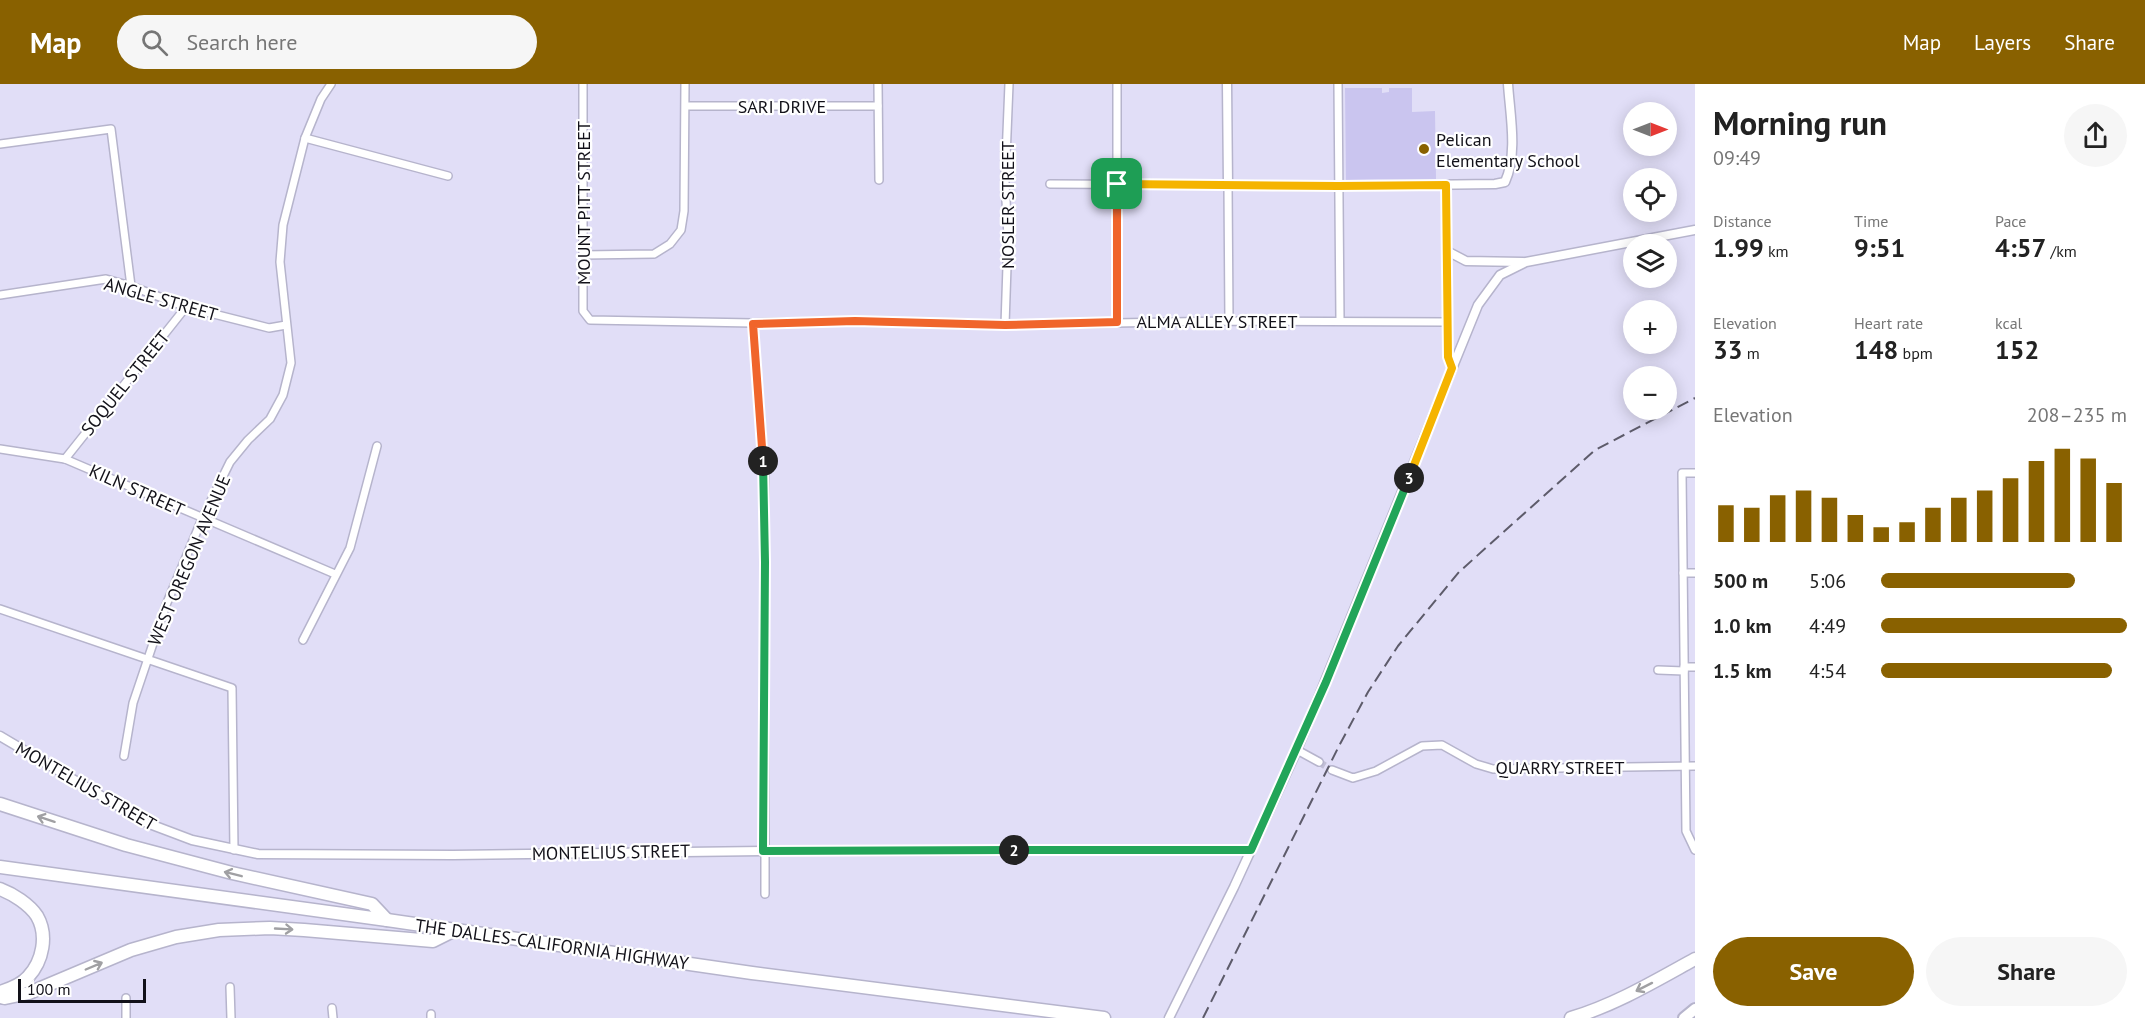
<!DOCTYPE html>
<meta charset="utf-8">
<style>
:root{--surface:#fff;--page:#f6f6f6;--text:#222;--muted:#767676;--accent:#896100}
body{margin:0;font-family:"PT Sans",sans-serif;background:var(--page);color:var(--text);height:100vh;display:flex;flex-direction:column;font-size:22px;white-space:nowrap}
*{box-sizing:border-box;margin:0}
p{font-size:20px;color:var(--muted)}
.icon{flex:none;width:33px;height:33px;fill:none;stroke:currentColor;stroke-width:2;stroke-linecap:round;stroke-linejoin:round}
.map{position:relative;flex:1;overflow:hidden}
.side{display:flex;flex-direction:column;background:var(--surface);width:450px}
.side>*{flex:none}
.needle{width:39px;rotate:90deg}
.tools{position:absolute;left:1623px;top:18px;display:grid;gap:12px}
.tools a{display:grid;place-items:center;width:54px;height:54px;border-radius:50%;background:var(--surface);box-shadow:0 3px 15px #0003;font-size:30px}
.scale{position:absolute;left:18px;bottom:15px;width:128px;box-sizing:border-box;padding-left:6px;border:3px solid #121119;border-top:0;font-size:16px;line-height:21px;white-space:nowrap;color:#121119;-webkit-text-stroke:4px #fff;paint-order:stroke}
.pin{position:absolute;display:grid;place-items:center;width:51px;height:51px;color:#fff;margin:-26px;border-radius:12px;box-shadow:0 3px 9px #0006}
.km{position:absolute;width:30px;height:30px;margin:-15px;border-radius:50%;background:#222;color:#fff;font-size:16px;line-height:30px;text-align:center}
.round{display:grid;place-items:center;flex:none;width:63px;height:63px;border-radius:32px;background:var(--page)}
.head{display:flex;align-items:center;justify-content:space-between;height:102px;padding:0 18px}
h1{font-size:33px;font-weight:600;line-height:45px}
.stats{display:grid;grid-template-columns:repeat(3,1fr);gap:9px;height:102px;padding:6px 18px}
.stats div{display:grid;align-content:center}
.stats b{font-size:26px;font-weight:600}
.stats small{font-size:16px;font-weight:400}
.stats p{font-size:16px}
.chart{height:168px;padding:12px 18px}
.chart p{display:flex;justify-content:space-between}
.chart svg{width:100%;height:108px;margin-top:6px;stroke:var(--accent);stroke-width:6}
.action{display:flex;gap:12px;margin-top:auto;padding:12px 18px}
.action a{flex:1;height:69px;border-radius:36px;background:var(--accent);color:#fff;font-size:24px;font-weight:600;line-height:69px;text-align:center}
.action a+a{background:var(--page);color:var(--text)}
ul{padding:0 18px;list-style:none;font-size:20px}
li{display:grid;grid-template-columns:96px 72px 1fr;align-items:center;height:45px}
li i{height:15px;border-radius:8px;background:var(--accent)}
header{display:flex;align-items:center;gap:36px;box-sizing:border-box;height:84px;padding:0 30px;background:var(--accent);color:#fff}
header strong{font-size:28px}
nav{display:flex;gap:33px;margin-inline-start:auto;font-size:21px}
.search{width:420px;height:54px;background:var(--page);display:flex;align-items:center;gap:15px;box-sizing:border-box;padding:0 21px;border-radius:33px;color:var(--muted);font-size:22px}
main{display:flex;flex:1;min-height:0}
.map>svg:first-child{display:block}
.green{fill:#cac5ef}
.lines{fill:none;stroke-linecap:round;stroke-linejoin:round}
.minor-tunnel{stroke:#c2bfd6;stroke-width:7;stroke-dasharray:7 3.5;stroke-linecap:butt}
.minor-casing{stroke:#b6b4cc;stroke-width:10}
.tertiary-casing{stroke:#b6b4cc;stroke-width:11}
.primary-casing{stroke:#b6b4cc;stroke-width:14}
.trunk-casing{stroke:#b6b4cc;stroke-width:15}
.minor{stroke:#fff;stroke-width:7}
.tertiary{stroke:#fff;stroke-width:8}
.primary{stroke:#fff;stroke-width:10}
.trunk{stroke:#fff;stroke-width:12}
.rail{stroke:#5d5b6a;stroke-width:2;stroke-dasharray:12 6;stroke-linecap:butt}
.oneway{stroke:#a0a0a3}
.split-1-casing{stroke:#fff;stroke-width:12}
.split-2-casing{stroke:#fff;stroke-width:12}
.split-3-casing{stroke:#fff;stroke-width:12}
.split-4-casing{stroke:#fff;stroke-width:12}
.split-1{stroke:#f0652b;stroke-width:8}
.split-2{stroke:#22a559;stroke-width:8}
.split-3{stroke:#22a559;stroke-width:8}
.split-4{stroke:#f5b400;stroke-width:8}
.poi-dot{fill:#896100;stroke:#fff;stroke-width:2}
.labels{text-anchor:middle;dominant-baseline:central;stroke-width:4.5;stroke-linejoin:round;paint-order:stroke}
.street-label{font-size:18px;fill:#121119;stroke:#fff}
.poi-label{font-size:18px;fill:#121119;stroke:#fff;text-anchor:start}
</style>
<header>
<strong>Map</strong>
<div class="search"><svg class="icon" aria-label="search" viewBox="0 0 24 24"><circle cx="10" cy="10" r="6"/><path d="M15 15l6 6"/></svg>Search here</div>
<nav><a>Map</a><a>Layers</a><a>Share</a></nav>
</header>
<main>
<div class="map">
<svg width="1695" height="934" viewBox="0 0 1695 934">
<rect width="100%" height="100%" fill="#e1def7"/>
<!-- green -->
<path class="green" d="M1345 4H1382V9L1389 8V4H1412V28L1435 27 1436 95 1346 96Z"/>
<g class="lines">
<!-- minor-tunnel -->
<path class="minor-tunnel" d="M1319 678 1332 686"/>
<defs>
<g id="minor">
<path d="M583 0V227L590 236 753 239 856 237 1005 241 1229 237 1447 238"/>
<path d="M878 0 879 96"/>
<path d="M1117 0V238"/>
<path d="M1338 0 1340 236"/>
<path d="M686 22H878"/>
<path d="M305 54 448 92"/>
<path d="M0 60 111 45 131 202"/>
<path d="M1050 100 1228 101 1229 237"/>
<path d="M583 171 654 170 670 160 681 146 684 127 685 0"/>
<path d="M0 211 106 195 131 202 186 223 269 244 286 241"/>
<path d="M753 239 765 393V810"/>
<path d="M1005 241 1008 153 1005 98 1009 0"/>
<path d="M0 365 65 375 335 490"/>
<path d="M65 375 186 223"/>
<path d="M1695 389H1682L1686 747 1695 766"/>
<path d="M1683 489H1695"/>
<path d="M0 525 232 604 234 766"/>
<path d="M303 556 350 464 377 362"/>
<path d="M1684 583H1695"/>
<path d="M1658 586 1684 587"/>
<path d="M1297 666 1319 678"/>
<path d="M124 672 133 619 166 521 202 435 230 378 248 356 270 335 283 311 291 279 280 178 283 141 305 54 321 15 331 0"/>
<path d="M1332 686 1353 694 1376 687 1422 662 1442 661 1476 680 1493 685 1695 682"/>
<path d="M230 903 231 934"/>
<path d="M332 924 333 934"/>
<path d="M431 930V934"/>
<path d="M126 934V914"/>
</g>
<g id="tertiary">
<path d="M1227 0 1228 101 1338 102 1495 100 1505 98C1518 69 1510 31 1508 0"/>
<path d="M1446 101 1448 272 1452 284"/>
<path d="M1447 167 1466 177 1523 178"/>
<path d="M0 652 147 739 192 756 258 770 453 771 763 767 1251 766"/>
<path d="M1169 934 1234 803 1297 666 1478 221 1500 191 1526 178 1695 146"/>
</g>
<path id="primary" d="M1684 934 1695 925"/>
<g id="trunk">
<path d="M0 720 126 761 232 789 372 820 387 836"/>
<path d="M0 783 387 836 752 889 1104 934"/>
<path d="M0 805C13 810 29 820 37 832 48 851 43 877 28 893 21 901 10 905 0 908"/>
<path d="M0 913 5 914 29 909 131 866 176 853 219 846 270 844 304 846 433 857 455 846"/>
<path d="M1571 934C1615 921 1655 897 1695 875"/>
</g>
</defs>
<!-- minor casing -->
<use href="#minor" class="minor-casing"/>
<!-- tertiary casing -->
<use href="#tertiary" class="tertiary-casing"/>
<!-- primary casing -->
<use href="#primary" class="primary-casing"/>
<!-- trunk casing -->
<use href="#trunk" class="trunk-casing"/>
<!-- minor -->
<use href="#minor" class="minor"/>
<!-- tertiary -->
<use href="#tertiary" class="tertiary"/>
<!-- primary -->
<use href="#primary" class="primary"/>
<!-- trunk -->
<use href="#trunk" class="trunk"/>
<!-- rail -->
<path class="rail" d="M1203 934 1339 662 1368 608 1398 562 1459 488 1595 366 1695 314"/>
</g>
<!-- one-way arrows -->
<defs><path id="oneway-shaft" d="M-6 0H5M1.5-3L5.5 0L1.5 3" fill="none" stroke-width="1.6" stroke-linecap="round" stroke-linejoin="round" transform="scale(1.5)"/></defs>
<g class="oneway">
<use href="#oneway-shaft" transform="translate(46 735) rotate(-162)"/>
<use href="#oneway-shaft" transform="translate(233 790) rotate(-166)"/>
<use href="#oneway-shaft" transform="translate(284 845) rotate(3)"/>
<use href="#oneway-shaft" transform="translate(94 882) rotate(-23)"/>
<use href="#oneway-shaft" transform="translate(1644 903) rotate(153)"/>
</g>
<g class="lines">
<defs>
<path id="split-1" d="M763 377 753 240 855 237 1005 241 1117 238V100"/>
<path id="split-2" d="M763 377 765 478 763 767 1014 766"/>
<path id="split-3" d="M1014 766H1251L1326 598 1409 394"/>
<path id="split-4" d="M1117 100 1338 102 1446 101 1448 273 1452 284 1409 394"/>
</defs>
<!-- split-1 casing -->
<use href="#split-1" class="split-1-casing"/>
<!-- split-2 casing -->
<use href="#split-2" class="split-2-casing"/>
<!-- split-3 casing -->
<use href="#split-3" class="split-3-casing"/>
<!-- split-4 casing -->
<use href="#split-4" class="split-4-casing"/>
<!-- split-1 -->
<use href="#split-1" class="split-1"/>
<!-- split-2 -->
<use href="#split-2" class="split-2"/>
<!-- split-3 -->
<use href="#split-3" class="split-3"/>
<!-- split-4 -->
<use href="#split-4" class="split-4"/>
</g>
<!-- markers -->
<circle class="poi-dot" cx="1424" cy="65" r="6"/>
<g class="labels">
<!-- street labels -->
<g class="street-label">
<text x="782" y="22">SARI DRIVE</text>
<text transform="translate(583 119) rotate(-90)">MOUNT PITT STREET</text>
<text transform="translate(1007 121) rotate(-90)">NOSLER STREET</text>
<text transform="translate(161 215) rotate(16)">ANGLE STREET</text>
<text x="1217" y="237">ALMA ALLEY STREET</text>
<text transform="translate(125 299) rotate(-51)">SOQUEL STREET</text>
<text transform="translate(137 406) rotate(24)">KILN STREET</text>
<text transform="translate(189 476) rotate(-67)">WEST OREGON AVENUE</text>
<text x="1560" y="683">QUARRY STREET</text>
<text transform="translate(86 702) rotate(30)">MONTELIUS STREET</text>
<text transform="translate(611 768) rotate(-1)">MONTELIUS STREET</text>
<text transform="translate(552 860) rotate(8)">THE DALLES-CALIFORNIA HIGHWAY</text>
</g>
<!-- poi labels -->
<g class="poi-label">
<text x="1436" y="55">Pelican<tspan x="1436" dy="21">Elementary School</tspan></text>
</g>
</g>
</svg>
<div class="tools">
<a><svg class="needle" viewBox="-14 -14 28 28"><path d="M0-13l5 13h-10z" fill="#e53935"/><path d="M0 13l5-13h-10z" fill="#767676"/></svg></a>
<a><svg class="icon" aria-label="locate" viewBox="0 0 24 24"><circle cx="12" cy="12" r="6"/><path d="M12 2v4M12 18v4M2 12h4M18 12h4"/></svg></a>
<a><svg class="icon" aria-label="layers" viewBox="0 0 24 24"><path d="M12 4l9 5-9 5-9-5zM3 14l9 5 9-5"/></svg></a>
<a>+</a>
<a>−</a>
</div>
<div class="scale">100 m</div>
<div class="pin" style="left:1117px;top:100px;background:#1e9e55"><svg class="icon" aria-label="arrive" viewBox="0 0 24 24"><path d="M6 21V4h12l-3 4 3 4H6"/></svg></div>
<b class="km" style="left:763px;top:377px">1</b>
<b class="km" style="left:1014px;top:766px">2</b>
<b class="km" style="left:1409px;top:394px">3</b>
</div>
<section class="side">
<div class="head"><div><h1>Morning run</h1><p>09:49</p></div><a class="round"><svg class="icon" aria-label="share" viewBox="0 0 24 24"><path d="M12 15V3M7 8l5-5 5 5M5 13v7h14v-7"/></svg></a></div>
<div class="stats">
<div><p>Distance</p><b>1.99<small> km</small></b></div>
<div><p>Time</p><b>9:51</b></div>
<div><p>Pace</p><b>4:57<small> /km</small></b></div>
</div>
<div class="stats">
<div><p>Elevation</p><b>33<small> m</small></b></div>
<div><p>Heart rate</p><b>148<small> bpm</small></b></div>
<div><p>kcal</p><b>152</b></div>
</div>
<div class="chart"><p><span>Elevation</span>208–235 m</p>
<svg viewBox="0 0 160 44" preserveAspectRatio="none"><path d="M5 44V29M15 44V30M25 44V25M35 44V23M45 44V26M55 44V33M65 44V38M75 44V36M85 44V30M95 44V26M105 44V23M115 44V18M125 44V11M135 44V6M145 44V10M155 44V20"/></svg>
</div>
<ul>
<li><b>500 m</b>5:06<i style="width:79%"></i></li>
<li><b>1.0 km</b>4:49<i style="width:100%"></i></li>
<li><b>1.5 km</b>4:54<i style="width:94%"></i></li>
</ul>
<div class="action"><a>Save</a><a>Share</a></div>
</section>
</main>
